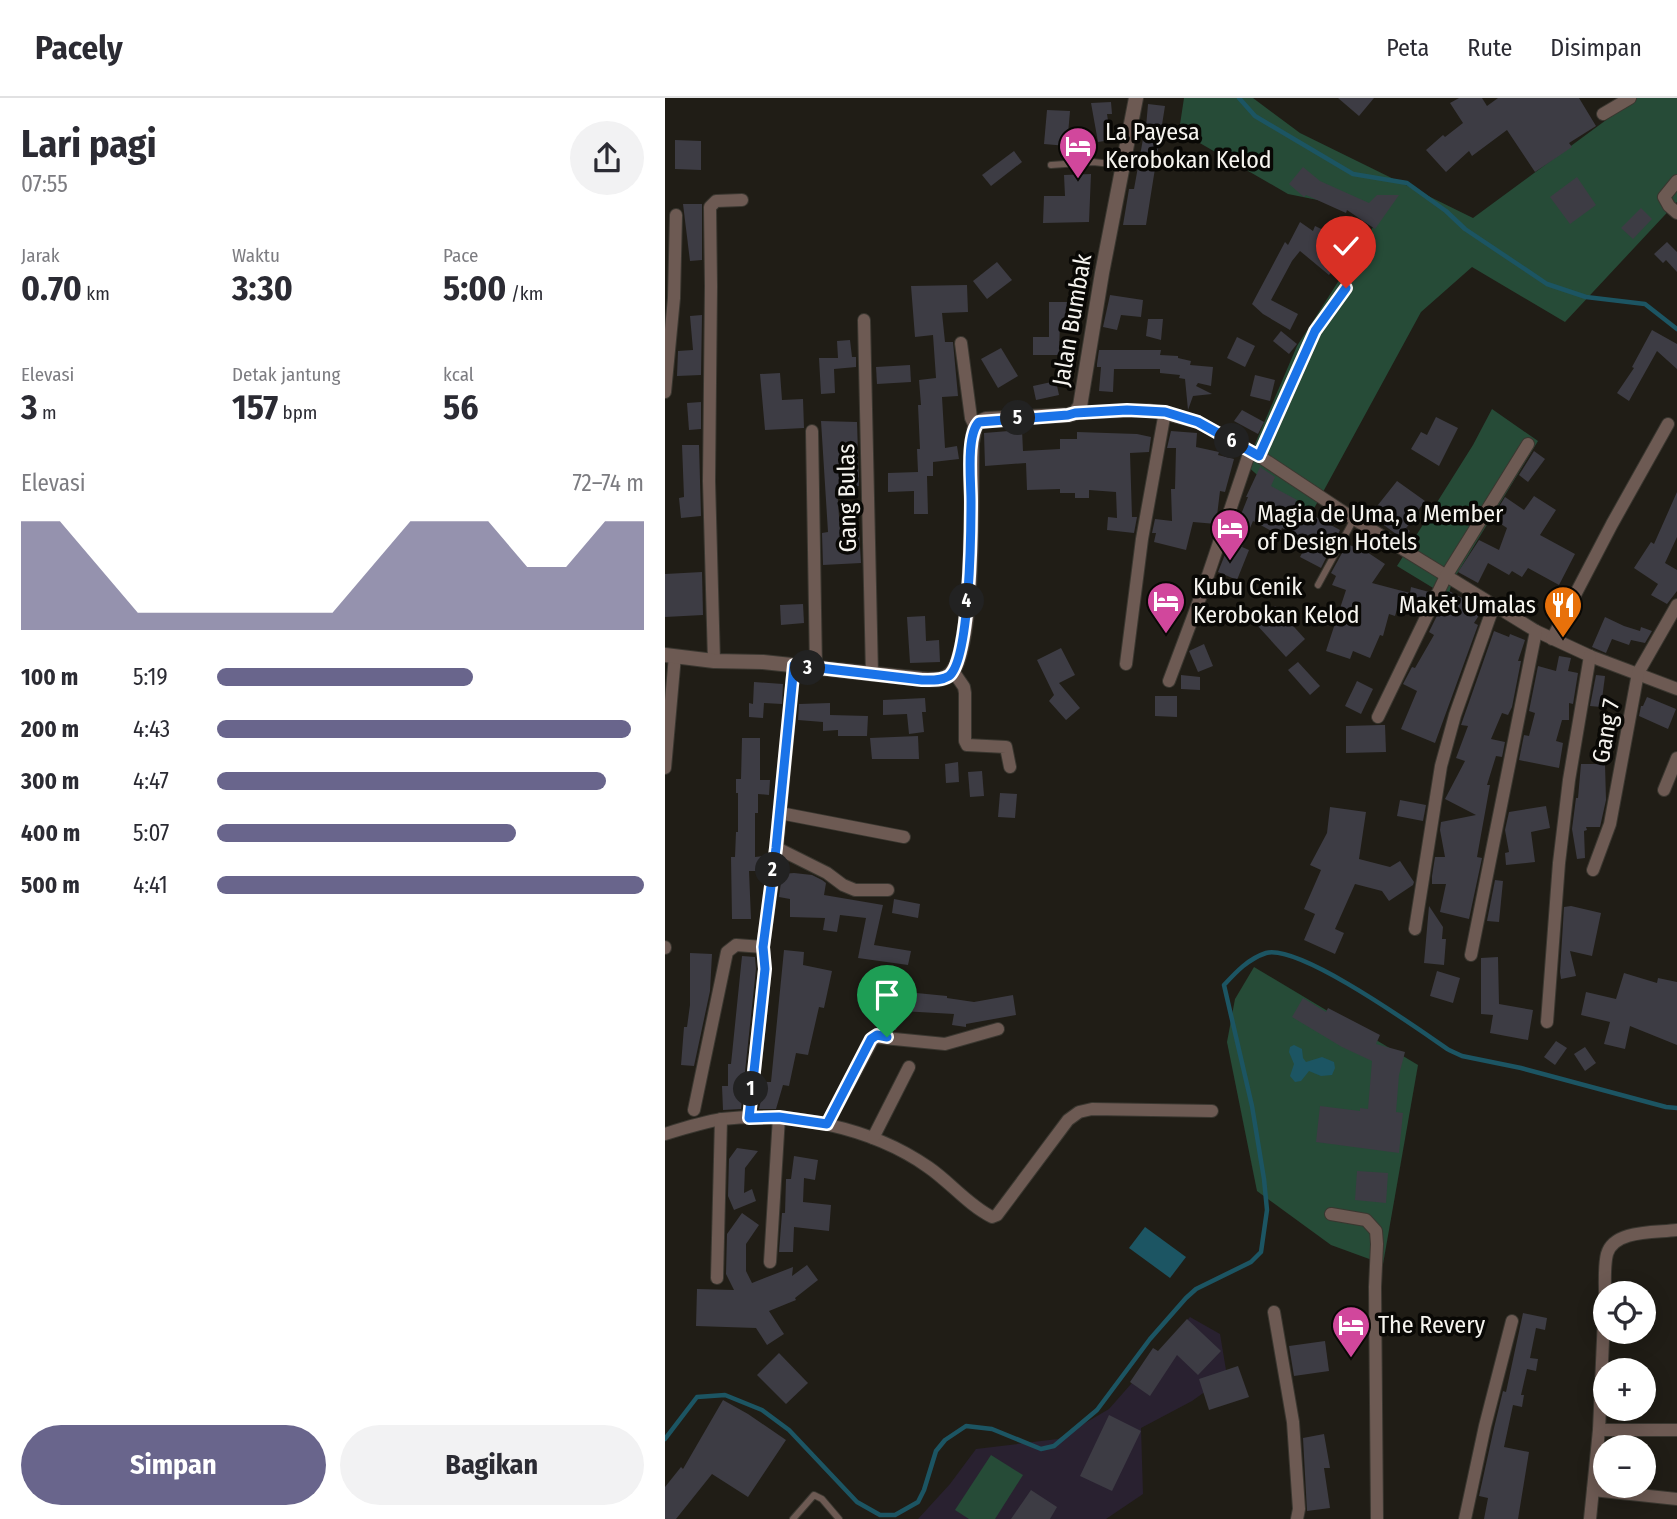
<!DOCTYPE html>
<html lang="id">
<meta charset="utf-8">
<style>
:root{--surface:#fff;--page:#f2f2f3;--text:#2b2b33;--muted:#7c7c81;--line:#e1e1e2;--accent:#69658c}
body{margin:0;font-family:"Fira Sans Condensed",sans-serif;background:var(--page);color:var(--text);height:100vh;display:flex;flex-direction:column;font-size:26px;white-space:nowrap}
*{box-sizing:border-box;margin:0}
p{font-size:23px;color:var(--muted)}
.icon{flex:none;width:38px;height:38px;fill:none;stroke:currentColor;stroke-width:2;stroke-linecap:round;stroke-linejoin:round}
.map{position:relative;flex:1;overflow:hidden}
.drawer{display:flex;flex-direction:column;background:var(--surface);width:665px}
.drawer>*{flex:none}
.fabs{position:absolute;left:928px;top:1183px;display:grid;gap:14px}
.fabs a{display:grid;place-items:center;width:63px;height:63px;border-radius:50%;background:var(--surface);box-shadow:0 4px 18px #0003;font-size:35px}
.pin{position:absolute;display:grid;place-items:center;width:60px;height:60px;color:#fff;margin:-72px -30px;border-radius:50% 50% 50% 0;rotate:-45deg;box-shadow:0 0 7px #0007}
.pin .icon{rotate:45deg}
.km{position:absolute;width:35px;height:35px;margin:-18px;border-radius:50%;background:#222;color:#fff;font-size:19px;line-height:35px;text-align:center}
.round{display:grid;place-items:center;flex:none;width:74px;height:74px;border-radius:37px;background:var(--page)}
.head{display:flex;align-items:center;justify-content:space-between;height:119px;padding:0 21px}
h1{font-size:38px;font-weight:700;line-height:52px}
.figures{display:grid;grid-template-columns:repeat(3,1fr);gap:10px;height:119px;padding:7px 21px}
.figures div{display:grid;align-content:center}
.figures b{font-size:35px;font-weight:700}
.figures small{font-size:19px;font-weight:400}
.figures p{font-size:19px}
.chart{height:196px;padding:14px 21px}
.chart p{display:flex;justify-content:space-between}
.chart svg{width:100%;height:126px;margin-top:7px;fill:var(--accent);opacity:.7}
.cta{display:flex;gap:14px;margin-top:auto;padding:14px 21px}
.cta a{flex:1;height:80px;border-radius:42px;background:var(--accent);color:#fff;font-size:28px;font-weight:700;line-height:80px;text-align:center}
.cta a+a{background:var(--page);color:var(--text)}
ul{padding:0 21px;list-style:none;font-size:23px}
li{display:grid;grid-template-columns:112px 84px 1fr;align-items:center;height:52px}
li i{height:18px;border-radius:9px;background:var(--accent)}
header{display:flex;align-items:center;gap:42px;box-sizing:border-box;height:98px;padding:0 35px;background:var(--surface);border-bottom:2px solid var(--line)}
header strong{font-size:33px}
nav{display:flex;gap:38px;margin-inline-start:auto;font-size:24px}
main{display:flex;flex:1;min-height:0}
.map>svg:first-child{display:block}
.education{fill:#292130}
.green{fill:#264b37}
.water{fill:#1c5563}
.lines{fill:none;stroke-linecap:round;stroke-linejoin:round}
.stream{stroke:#1c5563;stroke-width:4.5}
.building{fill:#3d3c44}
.service-casing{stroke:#3a3730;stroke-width:8}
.minor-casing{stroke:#3a3730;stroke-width:14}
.tertiary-casing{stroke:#3a3730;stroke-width:16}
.service{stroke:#6d5a53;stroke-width:6}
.minor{stroke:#6d5a53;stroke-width:12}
.tertiary{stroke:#6d5a53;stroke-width:14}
.route-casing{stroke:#fff;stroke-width:14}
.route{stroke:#1a73e8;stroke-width:9}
.labels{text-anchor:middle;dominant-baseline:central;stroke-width:7;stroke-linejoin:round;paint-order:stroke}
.poi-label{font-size:24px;fill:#f6f4ef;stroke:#090805;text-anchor:start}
.street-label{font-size:24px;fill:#f6f4ef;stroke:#090805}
</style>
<header>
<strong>Pacely</strong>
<nav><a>Peta</a><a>Rute</a><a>Disimpan</a></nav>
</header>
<main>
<section class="drawer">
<div class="head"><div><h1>Lari pagi</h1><p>07:55</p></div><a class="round"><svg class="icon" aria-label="share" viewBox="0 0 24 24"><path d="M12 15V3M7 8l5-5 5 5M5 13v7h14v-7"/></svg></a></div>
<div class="figures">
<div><p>Jarak</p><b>0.70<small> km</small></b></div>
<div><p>Waktu</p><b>3:30</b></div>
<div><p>Pace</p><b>5:00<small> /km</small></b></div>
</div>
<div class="figures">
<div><p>Elevasi</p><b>3<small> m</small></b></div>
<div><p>Detak jantung</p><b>157<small> bpm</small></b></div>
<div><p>kcal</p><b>56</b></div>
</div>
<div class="chart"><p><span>Elevasi</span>72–74 m</p>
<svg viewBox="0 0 160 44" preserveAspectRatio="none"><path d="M0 44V6L10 6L20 22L30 38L40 38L50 38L60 38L70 38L80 38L90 22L100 6L110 6L120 6L130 22L140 22L150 6L160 6V44z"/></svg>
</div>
<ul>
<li><b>100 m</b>5:19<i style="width:60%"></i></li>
<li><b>200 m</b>4:43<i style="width:97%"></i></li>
<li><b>300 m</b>4:47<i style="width:91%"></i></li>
<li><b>400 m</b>5:07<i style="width:70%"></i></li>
<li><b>500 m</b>4:41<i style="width:100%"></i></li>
</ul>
<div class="cta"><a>Simpan</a><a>Bagikan</a></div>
</section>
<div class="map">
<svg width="1012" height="1421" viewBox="0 0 1012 1421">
<rect width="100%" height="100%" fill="#201d16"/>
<!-- education -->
<path class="education" d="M525 1219 555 1236 562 1278 527 1303 476 1330 478 1396 441 1421H253L285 1386 311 1351 393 1341 444 1311Z"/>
<!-- green -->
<g class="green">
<path d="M519 0H588L635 35 808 120 971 0H1012V104L900 224 807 169 756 214 646 416 608 391 581 367 632 248 717 115 623 96 514 33Z"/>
<path d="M827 311 873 343 787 484 783 499 732 468 808 347Z"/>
<path d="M589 869 753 967 718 1166 666 1147 592 1093 562 944 570 901Z"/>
<path d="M326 1357 358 1377 330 1421H304L290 1412Z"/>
</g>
<!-- water -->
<g class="water">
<path d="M629 947 637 951 638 960 641 964 657 959 669 964 670 970 667 977 656 978 644 973 636 983 630 984 625 978 629 966 624 954 625 949Z"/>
<path d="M480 1129 521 1159 505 1180 464 1150Z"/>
</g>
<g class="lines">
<!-- stream -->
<g class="stream">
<path d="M574 0 590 18 688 76 742 85 781 113 800 131 882 186 921 199 980 206 1012 231"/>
<path d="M0 1341 32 1299 60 1297 97 1312 124 1332 192 1404 215 1417H230L253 1404 259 1392 271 1353 280 1342 301 1328 327 1331 376 1351 389 1348 432 1312 485 1241 521 1200 531 1191 586 1164 596 1154 602 1112 599 1081 587 1008 559 887C571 874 583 861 601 855 635 846 753 931 784 952L797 958 856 970 1001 1009 1012 1010"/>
</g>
</g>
<!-- building -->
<g class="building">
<path d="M673 0H709L694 18Z"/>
<path d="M794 0H817L822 8 833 0H914L931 28 904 45 907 49 870 74 842 32 807 58 804 53 781 74 761 52 778 37 780 39 798 25 785 5Z"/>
<path d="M446 4 447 16H442L446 42 433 44 426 5Z"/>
<path d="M483 6 500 8 481 127H458L464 91H469L478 41H480Z"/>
<path d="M382 12 405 13 402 48 379 46Z"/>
<path d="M10 42 36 43V72L10 71Z"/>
<path d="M349 53 357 64 326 88 317 77Z"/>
<path d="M638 69 655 83 704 105 712 97H734L710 131 682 112 681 115 641 97 639 99 624 86Z"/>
<path d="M426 76 424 124 378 125 379 98H400L399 77Z"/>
<path d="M912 79 931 107 905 126 885 99Z"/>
<path d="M18 106H37V162L25 163Z"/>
<path d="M976 110 987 121 968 141 956 130Z"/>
<path d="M635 124 648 133 650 128 679 142 675 150 686 157 676 174 670 170 664 177 635 153 627 163 606 202 633 216 625 232 598 216 587 206 620 144 623 147Z"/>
<path d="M1002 144 1012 154V174L1001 162 998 165 989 156Z"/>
<path d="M332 164 347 182 322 201 308 183Z"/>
<path d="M302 187 303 214 277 215 280 244H288L293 298 277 299 280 350 292 348 294 361 268 364V378H262L263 416H249V393L223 394V375L253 374 252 351H255L253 307H256L254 282 271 280 268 237 250 239 246 188Z"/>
<path d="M445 197 478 202 476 219 456 217 452 232 438 229Z"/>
<path d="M384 204H412V223H395L394 257H368V239H384Z"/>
<path d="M37 217 36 277 12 278 13 253 28 252 25 218Z"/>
<path d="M483 221H498L496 242 481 238Z"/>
<path d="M987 232 1012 246V271L992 253 964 303 952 295 969 270 967 269Z"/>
<path d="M616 233 632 246 624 256 608 243Z"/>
<path d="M572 239 590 248 580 269 562 260Z"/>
<path d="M185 242 187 259H191V269L169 271 170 295 156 296 154 260H173L172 243Z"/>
<path d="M336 250 353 278 333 290 316 261Z"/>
<path d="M434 252H496L495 257 513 258V260L526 263 525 267 548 269 546 288 533 285 531 288 547 296 528 298 523 312 520 281 514 280 515 277 495 275V271H449L448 294 434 293 436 269H432V266Z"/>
<path d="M245 267 246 284 212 286 211 269Z"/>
<path d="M115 275 117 302 138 301 139 330 100 332 95 276Z"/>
<path d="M590 277 610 282 605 303 585 298Z"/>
<path d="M391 283 394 297 371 302 368 288Z"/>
<path d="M36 304V331L24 332 22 305Z"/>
<path d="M577 312 599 324 593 336 569 323Z"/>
<path d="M771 319 793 330 774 368 746 351 756 334 762 337Z"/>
<path d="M156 323 192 324 194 388 172 389 175 433 194 432 196 465 158 467 157 435 163 434Z"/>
<path d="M357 332 358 353 395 351V341H412V334L472 336 486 339 484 354 465 355 467 419H472L469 435 442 432 443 419 452 420 451 394 424 392V400H410V395H395V391L362 392 361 365 320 368 319 335Z"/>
<path d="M506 333 532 335 531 349 554 354 553 357 569 361 560 394 555 393 551 426 528 424 521 452 489 444 491 435H487L490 421 507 423 506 391H510L511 350H502Z"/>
<path d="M17 347H34L36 418 16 420 14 400 19 399Z"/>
<path d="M869 353 880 361 863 384 854 377Z"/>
<path d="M595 369 610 379 606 388 632 402 630 404 651 414 649 418 675 432 656 470 635 459 644 442 617 430 614 437 588 423 577 449 584 452 572 482 553 474 583 399H581Z"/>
<path d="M732 383 760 403 749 418 751 419 741 430 745 433 738 441 705 417Z"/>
<path d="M1012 394V439L1000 465 1012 472V493L1002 506 986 497 993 486 969 470 986 444 989 446Z"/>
<path d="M869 398 891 412 875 437 910 456 894 487 863 470 857 479 847 473 844 477 823 465 813 485 793 474 814 442 834 452 842 430 827 420 840 399 859 412Z"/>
<path d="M682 446 702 454 720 466 707 485 745 495 746 489 764 494 754 514 733 508 730 518 724 516 718 538 715 537 705 560 688 553 685 561 661 553 681 492 667 487 671 478 666 475Z"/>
<path d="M37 474 38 517 0 519V476Z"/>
<path d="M784 493 818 511 809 525 813 527 770 645 736 631 752 593 738 586 747 569 750 570 769 537 764 534Z"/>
<path d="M138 506 139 525 116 527 115 507Z"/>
<path d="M610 508 640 541 621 559 591 526Z"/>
<path d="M260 518 261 543 274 542 275 564 245 565 242 519Z"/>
<path d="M940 519 959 528 975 533 976 529 987 533 980 545 966 542 964 547 947 541 941 555 927 549Z"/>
<path d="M829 533 844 539 845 536 860 542 853 563H856L847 609 843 617 837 615 826 641 840 644 837 659 831 658 822 687H825L812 759 817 760 804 821 775 814 781 786H767V778L770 759H780L775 732 776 724 811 717 780 701 800 663 791 660 803 628 796 627Z"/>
<path d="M539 546 548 568 533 574 524 553Z"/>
<path d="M396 550 410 577 394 585 415 610 401 622 384 603 389 597 372 562Z"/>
<path d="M894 558 906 560 903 573 913 575 908 606 904 605V622H897L891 643 898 645 894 670 854 662 859 637 864 638 870 615 864 613 873 568 891 573Z"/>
<path d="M633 564 655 588 645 597 623 572Z"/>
<path d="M516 577 535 579V592L516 591Z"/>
<path d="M931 577 940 578 936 609 925 608Z"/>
<path d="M692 583 708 591 696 616 680 608Z"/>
<path d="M89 584 118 586 117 606 99 605 98 620 84 619V605L88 606Z"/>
<path d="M490 598H512V619L490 618Z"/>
<path d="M982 599 1011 611 1003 631 974 618 976 608H978Z"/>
<path d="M260 600 261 614H257L259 634 244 636 242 616 218 617V602Z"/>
<path d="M165 605V617L203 618 202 638H173V632L158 633V624L133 622 134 606Z"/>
<path d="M716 627H720L721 654 681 655V628Z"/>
<path d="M253 638 254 661H207L205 640Z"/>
<path d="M77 640H95V682H105L104 697 93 696V715H90V759L99 758 100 773H84L86 821H67L66 759H70L71 734H73V695H71V681H76Z"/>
<path d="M293 664 294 684 281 685 280 666Z"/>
<path d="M916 666H940L941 702 935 729H921L922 732 919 733 920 760 912 761 907 731 911 700H913Z"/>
<path d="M317 673 319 698 305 699 303 674Z"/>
<path d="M335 695 352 696 350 720 333 719Z"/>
<path d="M735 702 761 707 758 723 732 718Z"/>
<path d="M881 708 885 730 866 734 870 764 841 767 840 755 844 754 840 732 844 714Z"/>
<path d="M665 709 701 714 694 761 725 769 735 763 749 784 748 787 724 803 717 793 690 786 670 831 679 835 670 856 639 842 650 816 639 811 656 772 645 767 662 735Z"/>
<path d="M129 775 147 777 157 782 161 785 159 797 218 807 209 847 246 853 243 867 193 860 201 820 175 817 172 834 158 832 160 820 125 819V801L114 799 117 776Z"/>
<path d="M830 782 838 783 834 824 822 823Z"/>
<path d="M229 801 255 806 253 820 227 815Z"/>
<path d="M764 808 778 829 777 841H781L779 867 759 865Z"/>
<path d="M906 808 936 815 927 858 905 853 911 878 896 881 895 874 899 809Z"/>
<path d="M119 852 139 854 138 867 167 873 159 910 154 909 143 957 131 955 124 988 118 987 111 1011H94L100 984H106Z"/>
<path d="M25 855 47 856 45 893 29 968 16 967 19 929H22L25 907Z"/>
<path d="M77 858 90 859 91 871 76 1011 58 1012 57 988H63V966H66Z"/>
<path d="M833 859 834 906 868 912 863 942 825 935 828 917 816 916V860Z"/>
<path d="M772 873 795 880 788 905 765 898Z"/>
<path d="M959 875 992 885 993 880 1012 884V947L965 928 960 951 939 946 945 924 916 917 921 894 951 901Z"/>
<path d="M221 892 282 898V900L309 904 348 897 351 917 301 926V929L287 927 289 916 236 913 231 932 217 931 212 930Z"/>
<path d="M638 900 661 914 663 910 715 937 711 946 740 954 734 977 731 1014 738 1015 734 1055 651 1044 655 1008 695 1013V1010L703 1011 707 963 677 949 627 919Z"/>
<path d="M891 943 902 950 890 967 879 959Z"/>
<path d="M920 949 931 965 920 973 909 956Z"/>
<path d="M72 1050 93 1053 80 1070 79 1095 87 1091 91 1103 69 1112 63 1098 64 1061Z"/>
<path d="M129 1058 153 1062 150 1082 139 1080 138 1104 166 1107 164 1133 129 1129 128 1154H114L117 1115H120L121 1081H126Z"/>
<path d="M692 1073 723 1075 721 1105 690 1102Z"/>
<path d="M77 1115 94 1127 81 1146V1173L87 1185 128 1169 127 1178 142 1167 153 1182 130 1200 131 1202 104 1213 119 1236 102 1247 91 1230 31 1228 32 1191 69 1192 61 1176 62 1136Z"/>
<path d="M858 1215 882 1220 880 1232 871 1230 865 1260 873 1261 871 1273 862 1271 856 1297H859L857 1309 848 1307 839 1349 864 1354 853 1421H819L823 1400 814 1398 829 1330 838 1293 841 1294Z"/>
<path d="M522 1221 556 1253 533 1277 512 1257 485 1298 465 1284 488 1250 493 1253Z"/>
<path d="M660 1243 664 1273 629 1278 624 1248Z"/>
<path d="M114 1255 143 1285 121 1306 92 1277Z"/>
<path d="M573 1268 584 1299 544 1312 534 1281Z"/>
<path d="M58 1302 83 1316 121 1342 83 1399 47 1376 11 1421H0V1389L16 1369 18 1371Z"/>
<path d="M444 1317 476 1333 447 1393 415 1378Z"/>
<path d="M659 1336 665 1370H659L665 1410 642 1413 638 1340Z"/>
<path d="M366 1392 392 1409 385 1421H346Z"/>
</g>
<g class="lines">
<defs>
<g id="service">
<path d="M386 67 428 64 456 67"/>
<path d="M653 487 689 421"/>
<path d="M128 1421 149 1397 157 1401 174 1421"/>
</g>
<g id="minor">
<path d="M938 16 965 0"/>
<path d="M1012 83 999 99 1004 108 1012 115"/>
<path d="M199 222 207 577"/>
<path d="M296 245 306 320 310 328"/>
<path d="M0 294 9 200 11 117"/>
<path d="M410 315 484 312 533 324 594 358 689 421 871 533 925 558 1012 591"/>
<path d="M147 333 151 571"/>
<path d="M594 358 650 233 681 190"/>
<path d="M887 541 947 426 1003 326"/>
<path d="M49 563 44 383 46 188 45 109 51 103 77 102"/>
<path d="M461 566 477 441 500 314"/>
<path d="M288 573 299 589 300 595V643L302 647 341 649 345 669"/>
<path d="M504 583 538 492 585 353"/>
<path d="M713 619 781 478 863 346"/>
<path d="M0 670 10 558"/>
<path d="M999 692 1012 660"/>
<path d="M115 715 239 739"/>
<path d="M112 750 162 775 178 787 190 792H223"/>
<path d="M928 772 945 726 973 575 1012 507"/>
<path d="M750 831 776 668 790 617 829 507"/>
<path d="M0 850V849"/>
<path d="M806 857 871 533"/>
<path d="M882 924 894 765 904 682 925 558"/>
<path d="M29 1012 62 854 71 847 98 849"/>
<path d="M84 1020 100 871 98 849 112 750 129 567"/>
<path d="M162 1026 209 939 280 946 333 931"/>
<path d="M0 1036C19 1030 38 1024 57 1021 125 1013 206 1029 263 1069 285 1084 303 1107 327 1119L332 1117 403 1022 414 1014 427 1011 547 1013"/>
<path d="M208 1040 244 969"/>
<path d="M666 1116 701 1122 711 1133 712 1146 710 1189 712 1421"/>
<path d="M105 1164 114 1019"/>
<path d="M52 1180 56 1021"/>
<path d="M940 1195C940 1183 939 1168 942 1156 949 1131 992 1135 1012 1132"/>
<path d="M609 1214 628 1324 634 1411 632 1421"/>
<path d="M934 1332H1012"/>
<path d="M928 1392 1012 1401"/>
<path d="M800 1421 820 1328 847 1223"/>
<path d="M925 1421 934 1332 940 1197"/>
</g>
<path id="tertiary" d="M0 557 49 563 98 564 257 581C268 582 280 583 287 574 310 546 306 387 307 345L310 328 314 324 321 321 403 317 410 315 415 308 437 175 471 0"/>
</defs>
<!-- service casing -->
<use href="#service" class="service-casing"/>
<!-- minor casing -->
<use href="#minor" class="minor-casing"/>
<!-- tertiary casing -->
<use href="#tertiary" class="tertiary-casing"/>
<!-- service -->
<use href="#service" class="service"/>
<!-- minor -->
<use href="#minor" class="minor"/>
<!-- tertiary -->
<use href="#tertiary" class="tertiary"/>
</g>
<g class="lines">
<defs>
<path id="route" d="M222 939 212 937 206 941 162 1026 114 1019 84 1020 100 871 98 849 111 750 129 567 257 582C266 582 276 583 284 578 305 562 306 432 306 403 306 383 301 337 314 324L403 317 410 315 462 312 500 314 533 324 594 358 650 233 681 190"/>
</defs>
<!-- route casing -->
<use href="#route" class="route-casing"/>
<!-- route -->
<use href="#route" class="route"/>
</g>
<!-- icons -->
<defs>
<symbol id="hotel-pin" viewBox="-11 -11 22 30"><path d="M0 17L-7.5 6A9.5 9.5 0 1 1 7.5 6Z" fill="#d1479c" stroke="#090805"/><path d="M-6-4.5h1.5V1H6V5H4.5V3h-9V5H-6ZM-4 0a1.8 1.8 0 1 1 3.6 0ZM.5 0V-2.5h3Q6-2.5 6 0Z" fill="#fff"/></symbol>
<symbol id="restaurant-pin" viewBox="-11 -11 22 30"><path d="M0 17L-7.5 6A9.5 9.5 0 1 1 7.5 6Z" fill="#e8710a" stroke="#090805"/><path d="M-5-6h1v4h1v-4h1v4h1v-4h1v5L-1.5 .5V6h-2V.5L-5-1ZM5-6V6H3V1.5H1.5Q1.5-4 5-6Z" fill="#fff"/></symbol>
</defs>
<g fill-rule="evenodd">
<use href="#hotel-pin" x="391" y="26" width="44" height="60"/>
<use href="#hotel-pin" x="543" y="408" width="44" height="60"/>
<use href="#hotel-pin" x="479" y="481" width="44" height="60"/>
<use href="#restaurant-pin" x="876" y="485" width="44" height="60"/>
<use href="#hotel-pin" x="664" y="1205" width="44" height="60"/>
</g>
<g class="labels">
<!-- poi labels -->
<g class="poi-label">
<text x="440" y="34">La Payesa<tspan x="440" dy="28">Kerobokan Kelod</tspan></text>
<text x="592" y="416">Magia de Uma, a Member<tspan x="592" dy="28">of Design Hotels</tspan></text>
<text x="528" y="489">Kubu Cenik<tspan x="528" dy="28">Kerobokan Kelod</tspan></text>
<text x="871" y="507" text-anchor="end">Makēt Umalas</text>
<text x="713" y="1227">The Revery</text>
</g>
<!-- street labels -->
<g class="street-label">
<text transform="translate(407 222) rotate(-80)">Jalan Bumbak</text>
<text transform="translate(182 400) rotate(-91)">Gang Bulas</text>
<text transform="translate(941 633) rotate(-80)">Gang 7</text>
</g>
</g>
</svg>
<div class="fabs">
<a><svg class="icon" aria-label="locate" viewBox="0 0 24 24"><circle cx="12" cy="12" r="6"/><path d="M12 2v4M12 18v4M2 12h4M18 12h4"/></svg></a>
<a>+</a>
<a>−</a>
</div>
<div class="pin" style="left:222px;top:939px;background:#1e9e55"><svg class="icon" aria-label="arrive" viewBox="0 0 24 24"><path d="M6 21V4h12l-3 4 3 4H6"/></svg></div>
<div class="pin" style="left:681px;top:190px;background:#d93025"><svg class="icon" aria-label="check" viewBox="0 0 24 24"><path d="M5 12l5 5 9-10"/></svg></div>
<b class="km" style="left:86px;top:991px">1</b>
<b class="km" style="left:108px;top:772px">2</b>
<b class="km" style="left:143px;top:570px">3</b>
<b class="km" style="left:302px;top:503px">4</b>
<b class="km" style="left:353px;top:320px">5</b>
<b class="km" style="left:567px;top:343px">6</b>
</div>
</main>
